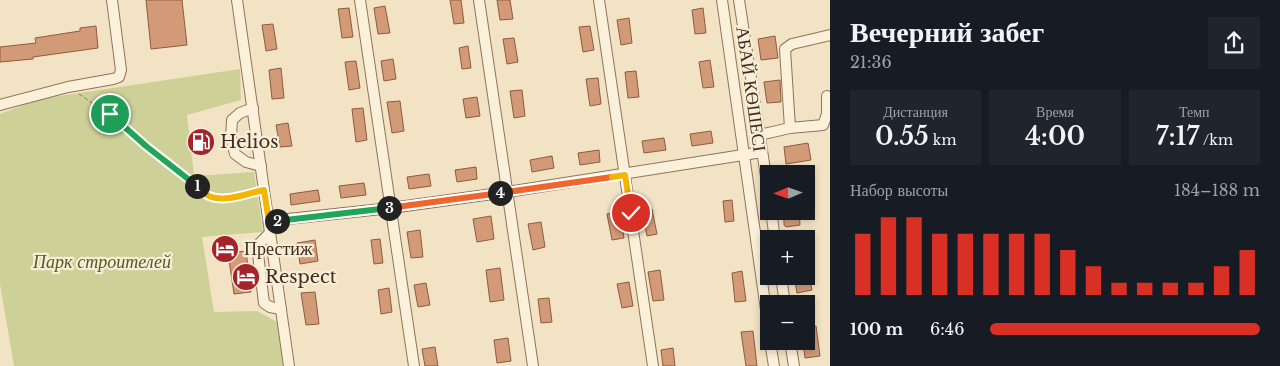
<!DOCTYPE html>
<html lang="ru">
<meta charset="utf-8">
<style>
:root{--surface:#171b24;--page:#20242c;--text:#f1f3f6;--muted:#9ea1a6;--accent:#d93025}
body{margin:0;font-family:"Libre Baskerville",serif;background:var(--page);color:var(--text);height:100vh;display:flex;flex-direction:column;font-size:19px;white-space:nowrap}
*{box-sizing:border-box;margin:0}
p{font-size:16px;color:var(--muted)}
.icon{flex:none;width:28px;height:28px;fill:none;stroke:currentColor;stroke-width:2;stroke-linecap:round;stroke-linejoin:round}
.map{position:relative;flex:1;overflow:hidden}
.panel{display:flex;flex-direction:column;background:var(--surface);width:450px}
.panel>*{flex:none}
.needle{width:32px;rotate:268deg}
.controls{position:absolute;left:760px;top:165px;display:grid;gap:10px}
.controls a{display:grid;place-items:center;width:55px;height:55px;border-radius:0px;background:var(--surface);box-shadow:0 2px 8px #0003;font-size:25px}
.pin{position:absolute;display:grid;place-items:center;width:42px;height:42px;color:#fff;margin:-21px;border:2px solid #fff;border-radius:50%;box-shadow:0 1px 5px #0007}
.km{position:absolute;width:25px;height:25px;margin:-12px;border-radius:50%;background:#222;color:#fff;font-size:14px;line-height:25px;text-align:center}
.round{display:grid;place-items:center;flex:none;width:52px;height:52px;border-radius:0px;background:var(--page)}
.overview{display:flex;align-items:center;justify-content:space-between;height:85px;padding:0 20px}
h1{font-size:28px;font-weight:600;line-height:38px}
.metrics{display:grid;grid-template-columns:repeat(3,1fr);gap:8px;height:85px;padding:5px 20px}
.metrics div{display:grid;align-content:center;border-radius:0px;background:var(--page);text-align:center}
.metrics b{font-size:25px;font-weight:600}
.metrics small{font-size:14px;font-weight:400}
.metrics p{font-size:14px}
.chart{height:140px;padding:10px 20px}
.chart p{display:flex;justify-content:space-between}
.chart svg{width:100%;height:90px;margin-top:5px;stroke:var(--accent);stroke-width:6}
ul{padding:0 20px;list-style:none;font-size:16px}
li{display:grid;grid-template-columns:80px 60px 1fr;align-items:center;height:38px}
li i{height:12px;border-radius:6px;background:var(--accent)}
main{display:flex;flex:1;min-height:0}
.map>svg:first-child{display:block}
.green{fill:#cdd198}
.building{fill:#d39a78;stroke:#905a3d}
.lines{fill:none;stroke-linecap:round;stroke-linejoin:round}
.minor-casing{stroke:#8f7459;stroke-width:12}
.path{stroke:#8f7459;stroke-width:1;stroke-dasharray:4 2.5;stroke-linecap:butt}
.minor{stroke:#fbf0da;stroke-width:10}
.split-1-casing{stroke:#fff;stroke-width:10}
.split-2-casing{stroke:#fff;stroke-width:10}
.split-3-casing{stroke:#fff;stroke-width:10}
.split-4-casing{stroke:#fff;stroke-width:10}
.split-5-casing{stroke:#fff;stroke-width:10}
.split-6-casing{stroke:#fff;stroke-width:10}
.split-1{stroke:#22a559;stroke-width:6}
.split-2{stroke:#f5b400;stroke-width:6}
.split-3{stroke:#22a559;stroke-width:6}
.split-4{stroke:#f0652b;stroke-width:6}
.split-5{stroke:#f0652b;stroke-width:6}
.split-6{stroke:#f5b400;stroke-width:6}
.labels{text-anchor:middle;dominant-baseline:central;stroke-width:4.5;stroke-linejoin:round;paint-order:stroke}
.street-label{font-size:18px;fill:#3e2c1e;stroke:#f8edd6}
.poi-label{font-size:18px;fill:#3e2c1e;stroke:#f8edd6;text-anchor:start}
.park-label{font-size:18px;font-style:italic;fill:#505c23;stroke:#f8edd6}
</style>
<main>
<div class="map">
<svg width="830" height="366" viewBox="0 0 830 366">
<rect width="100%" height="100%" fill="#f2e3c5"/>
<!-- green -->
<path class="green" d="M240 69 241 100 187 115 194 176 254 172 263 232 202 237 214 312 257 311 277 322 283 366H14L0 284V114L39 99Z"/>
<!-- building -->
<g class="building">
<path d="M146 0H182L187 45 151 49Z"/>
<path d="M450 0H461L464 23 454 24Z"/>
<path d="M497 0H510L513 19 500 20Z"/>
<path d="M385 6 390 33 378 34 374 8Z"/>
<path d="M349 8 353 37 342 38 338 9Z"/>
<path d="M703 8 706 33 695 34 692 10Z"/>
<path d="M629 18 632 43 621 45 617 20Z"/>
<path d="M273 24 277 49 266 51 262 25Z"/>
<path d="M96 26 98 48 33 57V59L0 62V47L36 43 35 38 80 31V28Z"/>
<path d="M590 26 594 50 583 52 579 27Z"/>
<path d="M775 36 778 58 761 60 758 39Z"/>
<path d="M514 38 518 62 507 64 503 39Z"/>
<path d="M468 46 471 68 462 69 459 48Z"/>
<path d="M393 59 396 79 384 81 381 61Z"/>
<path d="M710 60 714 87 703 88 699 62Z"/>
<path d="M356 61 360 88 349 90 345 62Z"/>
<path d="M281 68 284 98 272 99 269 70Z"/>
<path d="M636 71 639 97 628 98 625 72Z"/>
<path d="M598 78 601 104 590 106 586 79Z"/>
<path d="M780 80 781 102 767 103 764 82Z"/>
<path d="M522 90 525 116 514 118 510 91Z"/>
<path d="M477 97 480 116 466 118 463 99Z"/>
<path d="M400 101 404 131 392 133 387 102Z"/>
<path d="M363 108 367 140 356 142 352 109Z"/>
<path d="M288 123 292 146 280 147 276 125Z"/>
<path d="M205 129 207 150 198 151 196 130Z"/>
<path d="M711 131 713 143 692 146 690 134Z"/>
<path d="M664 138 666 150 644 153 642 141Z"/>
<path d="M808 143 811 160 786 164 784 147Z"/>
<path d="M599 150 600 162 580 165 578 153Z"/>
<path d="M552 156 554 168 532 172 530 160Z"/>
<path d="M476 167 477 179 457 182 455 170Z"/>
<path d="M429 174 431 186 409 189 407 177Z"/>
<path d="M364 183 366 195 341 198 339 186Z"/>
<path d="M318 190 320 201 291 205 290 194Z"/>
<path d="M732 200 734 221 725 222 723 201Z"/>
<path d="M652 209 657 234 647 236 642 211Z"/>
<path d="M784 211H799L800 225 786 227 784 225Z"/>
<path d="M620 212 624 238 612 240 607 214Z"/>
<path d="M491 216 494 239 477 242 473 219Z"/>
<path d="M541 222 545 247 533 250 528 224Z"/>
<path d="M420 230 423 257 411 258 407 232Z"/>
<path d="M380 239 383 263 374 264 371 240Z"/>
<path d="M315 240 318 261 300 264 297 243Z"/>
<path d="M246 251 251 292 234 294 228 253Z"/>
<path d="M500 268 504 300 490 302 486 270Z"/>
<path d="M660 270 664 300 653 301 648 272Z"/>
<path d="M742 271 746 301 735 302 732 273Z"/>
<path d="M794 276H809L812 290 797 293Z"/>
<path d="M629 282 633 306 622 308 617 284Z"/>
<path d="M426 283 430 305 418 307 414 285Z"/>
<path d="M389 288 392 312 381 314 378 290Z"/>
<path d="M315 292 319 324 306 325 301 293Z"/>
<path d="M549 298 552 322 541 323 538 299Z"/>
<path d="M816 326 820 356 805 358 803 341H806V327Z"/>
<path d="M753 331 757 366H746L741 332Z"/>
<path d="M508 338 511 361 497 363 494 340Z"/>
<path d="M435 347 438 366H425L422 349Z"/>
<path d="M673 348 675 366H663L661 350Z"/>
</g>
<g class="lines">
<defs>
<g id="minor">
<path d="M237 0 289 366"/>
<path d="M360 0 414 366"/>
<path d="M479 0 533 366"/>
<path d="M599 0 653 366"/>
<path d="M722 0 769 331"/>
<path d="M739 0 769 196"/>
<path d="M0 105 68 87 113 79 119 77 121 70 112 0"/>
<path d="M253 108 240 113 232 120 231 137 235 154 246 162 261 166"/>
<path d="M790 128 785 49 792 44 830 35"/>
<path d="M759 135 790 128 823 125 827 114V96"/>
<path d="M771 211 775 239"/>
<path d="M269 221 391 208 507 192 762 152"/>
<path d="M270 233 257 246 264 303 270 307 281 309"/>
<path d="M781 276 785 304"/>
<path d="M770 341 774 366"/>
<path d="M790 341 794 366"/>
</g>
</defs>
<!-- minor casing -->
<use href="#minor" class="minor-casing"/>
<!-- path -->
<path class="path" d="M79 94C117 119 150 150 186 177 195 184 203 195 214 197 227 201 243 195 256 192"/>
<!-- minor -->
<use href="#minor" class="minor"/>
</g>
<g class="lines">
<defs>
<path id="split-1" d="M110 114 146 146 197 186"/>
<path id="split-2" d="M197 186C200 189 204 194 209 196 225 203 248 193 264 190L269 222 277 221"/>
<path id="split-3" d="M277 221 389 208"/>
<path id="split-4" d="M389 208 500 193"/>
<path id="split-5" d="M500 193 612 177"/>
<path id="split-6" d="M612 177 625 175 631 213"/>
</defs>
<!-- split-1 casing -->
<use href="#split-1" class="split-1-casing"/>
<!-- split-2 casing -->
<use href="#split-2" class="split-2-casing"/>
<!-- split-3 casing -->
<use href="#split-3" class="split-3-casing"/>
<!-- split-4 casing -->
<use href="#split-4" class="split-4-casing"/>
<!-- split-5 casing -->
<use href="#split-5" class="split-5-casing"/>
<!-- split-6 casing -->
<use href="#split-6" class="split-6-casing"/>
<!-- split-1 -->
<use href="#split-1" class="split-1"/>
<!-- split-2 -->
<use href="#split-2" class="split-2"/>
<!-- split-3 -->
<use href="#split-3" class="split-3"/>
<!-- split-4 -->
<use href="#split-4" class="split-4"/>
<!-- split-5 -->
<use href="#split-5" class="split-5"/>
<!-- split-6 -->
<use href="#split-6" class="split-6"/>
</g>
<!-- icons -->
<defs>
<symbol id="fuel-disc" viewBox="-11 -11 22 22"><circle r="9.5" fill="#a3242a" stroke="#f8edd6"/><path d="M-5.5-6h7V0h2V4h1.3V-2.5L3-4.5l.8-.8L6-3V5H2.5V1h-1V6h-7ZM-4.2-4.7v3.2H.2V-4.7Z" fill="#fff"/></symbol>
<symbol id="hotel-disc" viewBox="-11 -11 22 22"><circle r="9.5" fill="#a3242a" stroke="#f8edd6"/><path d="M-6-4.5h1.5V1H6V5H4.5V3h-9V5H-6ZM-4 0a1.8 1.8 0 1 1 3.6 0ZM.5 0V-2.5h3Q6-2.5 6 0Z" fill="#fff"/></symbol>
</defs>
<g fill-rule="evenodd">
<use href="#fuel-disc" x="185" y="126" width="32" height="32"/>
<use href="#hotel-disc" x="209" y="233" width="32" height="32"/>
<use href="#hotel-disc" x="230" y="261" width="32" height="32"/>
</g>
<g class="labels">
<!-- street labels -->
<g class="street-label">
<text transform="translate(751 89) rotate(82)">АБАЙ КӨШЕСІ</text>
</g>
<!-- poi labels -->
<g class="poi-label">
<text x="220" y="142">Helios</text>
<text x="244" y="249">Престиж</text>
<text x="265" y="277">Respect</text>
</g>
<!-- park labels -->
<g class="park-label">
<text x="102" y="262">Парк строителей</text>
</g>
</g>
</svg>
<div class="controls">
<a><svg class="needle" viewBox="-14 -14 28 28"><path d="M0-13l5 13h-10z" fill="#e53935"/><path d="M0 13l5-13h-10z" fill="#9ea1a6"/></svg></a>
<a>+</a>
<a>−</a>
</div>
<div class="pin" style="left:110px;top:114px;background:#1e9e55"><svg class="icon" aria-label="arrive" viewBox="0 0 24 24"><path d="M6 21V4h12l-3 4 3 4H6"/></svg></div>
<div class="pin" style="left:631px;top:213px;background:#d93025"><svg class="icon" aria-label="check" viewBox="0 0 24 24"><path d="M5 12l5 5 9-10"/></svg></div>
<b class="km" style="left:197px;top:186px">1</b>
<b class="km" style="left:277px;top:221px">2</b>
<b class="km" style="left:389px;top:208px">3</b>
<b class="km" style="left:500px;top:193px">4</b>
</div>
<section class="panel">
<div class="overview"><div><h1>Вечерний забег</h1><p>21:36</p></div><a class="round"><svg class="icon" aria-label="share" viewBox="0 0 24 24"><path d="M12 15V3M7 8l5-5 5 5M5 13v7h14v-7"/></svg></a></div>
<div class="metrics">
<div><p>Дистанция</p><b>0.55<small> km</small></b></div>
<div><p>Время</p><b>4:00</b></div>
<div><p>Темп</p><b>7:17<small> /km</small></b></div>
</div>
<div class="chart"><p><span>Набор высоты</span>184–188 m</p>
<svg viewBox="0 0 160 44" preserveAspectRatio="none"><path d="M5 44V14M15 44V6M25 44V6M35 44V14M45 44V14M55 44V14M65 44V14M75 44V14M85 44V22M95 44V30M105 44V38M115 44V38M125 44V38M135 44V38M145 44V30M155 44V22"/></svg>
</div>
<ul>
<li><b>100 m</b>6:46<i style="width:100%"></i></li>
</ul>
</section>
</main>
